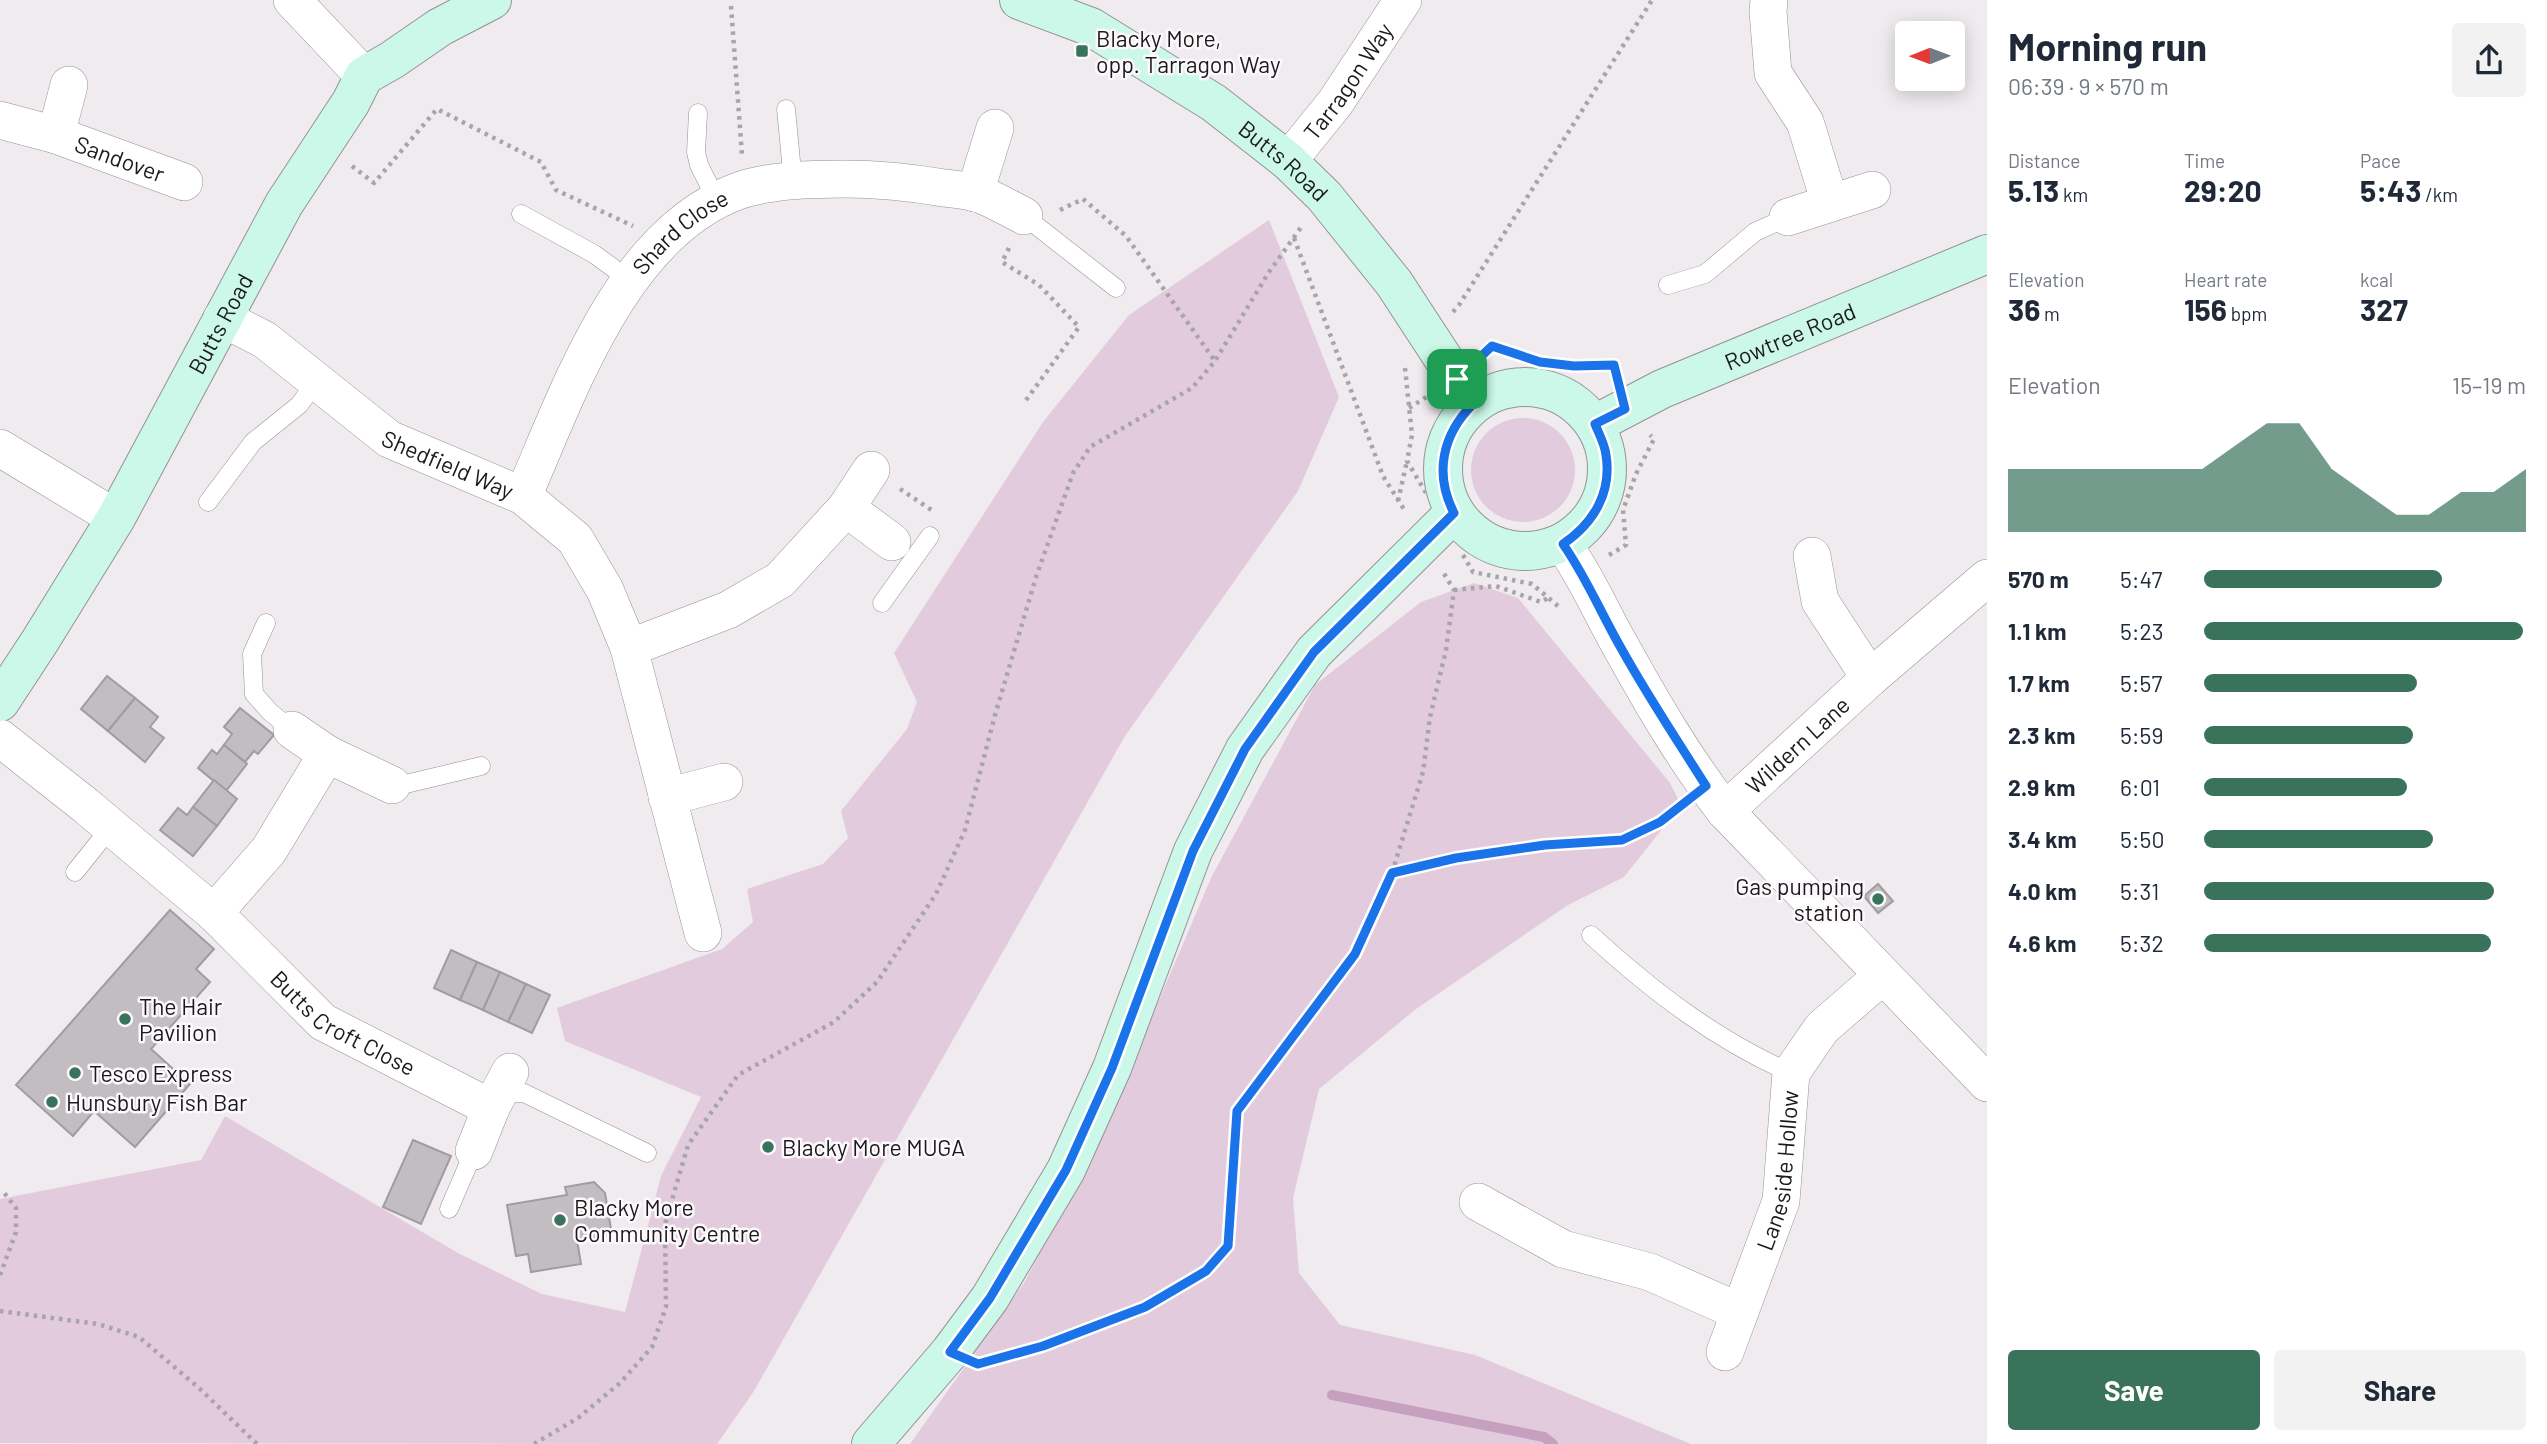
<!DOCTYPE html>
<meta charset="utf-8">
<style>
:root{--surface:#fff;--page:#f2f2f3;--text:#1f2937;--muted:#747a83;--accent:#39735c}
body{margin:0;font-family:Barlow,sans-serif;background:var(--page);color:var(--text);height:100vh;display:flex;flex-direction:column;font-size:26px;white-space:nowrap}
*{box-sizing:border-box;margin:0}
p{font-size:23px;color:var(--muted)}
.icon{flex:none;width:38px;height:38px;fill:none;stroke:currentColor;stroke-width:2;stroke-linecap:round;stroke-linejoin:round}
.map{position:relative;flex:1;overflow:hidden}
.side{display:flex;flex-direction:column;background:var(--surface);width:560px}
.side>*{flex:none}
.needle{width:46px;rotate:269deg}
.buttons{position:absolute;left:1895px;top:21px;display:grid;gap:14px}
.buttons a{display:grid;place-items:center;width:70px;height:70px;border-radius:7px;background:var(--surface);box-shadow:0 4px 18px #0003;font-size:35px}
.pin{position:absolute;display:grid;place-items:center;width:60px;height:60px;color:#fff;margin:-30px;border-radius:14px;box-shadow:0 4px 10px #0006}
.round{display:grid;place-items:center;flex:none;width:74px;height:74px;border-radius:7px;background:var(--page)}
.headline{display:flex;align-items:center;justify-content:space-between;height:119px;padding:0 21px}
h1{font-size:38px;font-weight:700;line-height:52px}
.figures{display:grid;grid-template-columns:repeat(3,1fr);gap:10px;height:119px;padding:7px 21px}
.figures div{display:grid;align-content:center}
.figures b{font-size:30px;font-weight:700}
.figures small{font-size:19px;font-weight:400}
.figures p{font-size:19px}
.chart{height:196px;padding:14px 21px}
.chart p{display:flex;justify-content:space-between}
.chart svg{width:100%;height:126px;margin-top:7px;fill:var(--accent);opacity:.7}
.button{display:flex;gap:14px;margin-top:auto;padding:14px 21px}
.button a{flex:1;height:80px;border-radius:7px;background:var(--accent);color:#fff;font-size:28px;font-weight:700;line-height:80px;text-align:center}
.button a+a{background:var(--page);color:var(--text)}
ul{padding:0 21px;list-style:none;font-size:23px}
li{display:grid;grid-template-columns:112px 84px 1fr;align-items:center;height:52px}
li i{height:18px;border-radius:9px;background:var(--accent)}
main{display:flex;flex:1;min-height:0}
.map>svg:first-child{display:block}
.green{fill:#e3cbde}
.lines{fill:none;stroke-linecap:round;stroke-linejoin:round}
.stream{stroke:#c6a1bf;stroke-width:10}
.building{fill:#c1bdc0;stroke:#a09c9f;stroke-width:2}
.lane-casing{stroke:#969295;stroke-width:19}
.street-casing{stroke:#969295;stroke-width:38}
.secondary-casing{stroke:#969295;stroke-width:40}
.path{stroke:#a8a5a8;stroke-width:4.5;stroke-dasharray:3.5 5;stroke-linecap:butt}
.lane{stroke:#fff;stroke-width:18}
.street{stroke:#fff;stroke-width:37}
.secondary{stroke:#cbf8e8;stroke-width:38}
.route-casing{stroke:#fff;stroke-width:14}
.route{stroke:#1a73e8;stroke-width:9}
.poi-dot{fill:#39735c;stroke:#fcf8fc;stroke-width:2.5}
.labels{text-anchor:middle;dominant-baseline:central;stroke-width:5;stroke-linejoin:round;paint-order:stroke}
.poi-label{font-size:23px;fill:#1b1a1b;stroke:#fcf8fc;text-anchor:start}
.street-label{font-size:23px;fill:#1b1a1b;stroke:#fcf8fc}
</style>
<main>
<div class="map">
<svg width="1987" height="1444" viewBox="0 0 1987 1444">
<rect width="100%" height="100%" fill="#efebee"/>
<!-- green -->
<g class="green">
<path d="M1269 220 1339 397 1298 491 1125 736 754 1391 717 1444 0 1443V1199L201 1160 225 1116 458 1253 542 1294 625 1312 661 1176 701 1097 565 1041 557 1008 722 949 753 922 747 889 823 864 848 838 841 811 907 729 917 702 894 653 1043 422 1129 315Z"/>
<circle cx="1523" cy="470" r="52"/>
<path d="M1474 583 1518 598 1670 783 1681 805 1624 877 1568 905 1416 1009 1319 1089 1293 1198 1299 1273 1340 1325 1475 1355 1691 1444H910L1024 1283 1102 1133 1212 876 1315 685 1421 602Z"/>
</g>
<g class="lines">
<!-- stream -->
<path class="stream" d="M1332 1395 1544 1437 1553 1444"/>
</g>
<!-- building -->
<g class="building">
<path d="M107 676 135 698 108 731 81 709Z"/>
<path d="M135 698 158 717 150 727 164 738 145 762 108 731Z"/>
<path d="M240 708 274 735 258 754 254 751 245 762 224 745 232 734 224 727Z"/>
<path d="M224 745 247 764 226 791 198 768 212 750 217 754Z"/>
<path d="M214 780 237 799 217 826 193 807Z"/>
<path d="M193 807 217 826 193 856 160 830 178 808 187 815Z"/>
<path d="M1878 884 1893 901 1878 913 1864 896Z"/>
<path d="M170 910 214 949 196 969 210 982 151 1049 190 1084 135 1147 94 1111 73 1136 16 1085Z"/>
<path d="M451 950 477 962 460 1000 434 988Z"/>
<path d="M477 962 500 972 483 1010 460 1000Z"/>
<path d="M500 972 526 984 508 1022 483 1010Z"/>
<path d="M526 984 550 995 532 1033 508 1022Z"/>
<path d="M413 1140 451 1156 421 1224 383 1207Z"/>
<path d="M594 1182 605 1193 612 1235 577 1240 581 1264 531 1272 528 1254 516 1256 507 1205 567 1195 565 1187Z"/>
</g>
<g class="lines">
<defs>
<g id="lane">
<path d="M786 109 793 182"/>
<path d="M698 113 696 152 699 165 717 201"/>
<path d="M521 214 594 254 631 281"/>
<path d="M1024 216 1116 288"/>
<path d="M1668 285 1705 274 1755 232 1788 217"/>
<path d="M208 502 253 442 299 405 317 381"/>
<path d="M882 603 930 536"/>
<path d="M266 623 252 654 254 694 270 712 292 730"/>
<path d="M392 785 410 783 481 766"/>
<path d="M75 872 111 827"/>
<path d="M1591 935C1652 991 1716 1040 1791 1073"/>
<path d="M497 1097 509 1093H524L647 1153"/>
<path d="M449 1209 474 1151"/>
</g>
<g id="street">
<path d="M292 0 364 76"/>
<path d="M1769 0 1768 11 1773 73 1805 122 1830 203"/>
<path id="s1" d="M0 120 56 135 184 182"/>
<path d="M56 135 69 85"/>
<path id="s2" d="M1288 161 1335 103 1403 0"/>
<path d="M975 193 995 128"/>
<path d="M1788 217 1872 190"/>
<path id="s3" d="M222 318 265 340 389 439 523 496 575 539 605 590 629 648 703 933"/>
<path d="M0 448 116 518"/>
<path id="s4" d="M523 496C569 392 621 234 738 191 768 180 812 179 844 179 879 179 909 182 944 188 954 189 966 190 976 193 992 198 1008 208 1024 216"/>
<path d="M846 508 892 542"/>
<path d="M1563 544C1586 576 1601 612 1621 647 1652 703 1685 760 1725 811L1987 1083"/>
<path d="M1812 556 1820 601 1870 678"/>
<path d="M629 648 728 610 780 580 846 508 871 470"/>
<path id="s5" d="M0 738 85 805 214 913 323 1022 491 1108"/>
<path d="M327 754 392 785"/>
<path d="M667 797 724 782"/>
<path id="s6" d="M1725 811 1870 678 1987 578"/>
<path d="M214 913 269 850 327 754 292 730"/>
<path d="M474 1151 491 1108 510 1072"/>
<path d="M1478 1202 1563 1249 1650 1272 1740 1312"/>
<path id="s7" d="M1725 1352 1781 1201 1791 1073 1822 1028 1882 976"/>
</g>
<g id="secondary">
<path id="s8" d="M1019 0 1091 27 1214 103 1288 161 1324 196 1394 283 1473 404"/>
<circle cx="1525" cy="469" r="82"/>
<path id="s9" d="M1595 424 1662 389 1987 254"/>
<path id="s10" d="M0 702 40 641 116 518 284 204 351 102 364 76 392 60 440 27 492 0"/>
<path d="M871 1444 950 1352 990 1298 1066 1170 1112 1068 1193 851 1245 749 1314 652 1454 513"/>
</g>
</defs>
<!-- lane casing -->
<use href="#lane" class="lane-casing"/>
<!-- street casing -->
<use href="#street" class="street-casing"/>
<!-- secondary casing -->
<use href="#secondary" class="secondary-casing"/>
<!-- path -->
<g class="path">
<path d="M731 6 742 155"/>
<path d="M352 166 374 183 437 109 541 162 556 190 633 226"/>
<path d="M1060 210 1083 199 1126 236 1215 361"/>
<path d="M1294 238 1383 476 1405 511"/>
<path d="M1009 248 1002 262 1039 285 1079 327 1024 403"/>
<path d="M1453 312 1459 305 1652 0"/>
<path d="M1482 355 1492 346 1540 362 1574 366 1614 365 1617 375"/>
<path d="M1405 368 1412 435 1407 461 1426 493"/>
<path d="M1409 408 1428 396"/>
<path d="M900 489 933 511"/>
<path d="M1398 501 1407 461"/>
<path d="M1463 555 1473 572 1532 584 1558 606"/>
<path d="M1609 555 1626 545 1623 510 1636 474 1654 439 1650 435"/>
<path d="M1454 590 1496 586 1541 602 1548 598"/>
<path d="M1392 873 1423 772 1430 717 1446 650 1454 590 1443 572"/>
<path d="M0 1275 16 1232V1208L2 1190"/>
<path d="M0 1311 98 1324 139 1337 199 1388 257 1444"/>
<path d="M988 1361 1043 1346 1145 1307 1206 1271 1228 1246 1237 1111 1355 954 1392 873 1456 858 1545 845 1622 840 1660 822 1680 806"/>
<path d="M534 1444 578 1418 620 1383 652 1347 666 1307 665 1224 688 1145 738 1075 834 1022 877 982 936 894 965 830 995 715 1036 577 1073 473 1090 447 1192 388 1215 361 1269 272 1302 226"/>
</g>
<!-- lane -->
<use href="#lane" class="lane"/>
<!-- street -->
<use href="#street" class="street"/>
<!-- secondary -->
<use href="#secondary" class="secondary"/>
</g>
<g class="lines">
<defs>
<path id="route" d="M1492 346 1540 362 1574 366 1614 365 1625 409 1595 424C1599 434 1605 445 1606 455 1612 492 1594 523 1563 544 1586 577 1601 613 1621 648 1647 695 1677 740 1706 786L1660 822 1622 840 1545 845 1456 858 1392 873 1355 954 1237 1111 1228 1246 1206 1271 1145 1307 1043 1346 978 1364 950 1352 990 1298 1066 1170 1112 1068 1193 851 1245 749 1314 652 1454 513C1434 474 1442 435 1473 404L1457 379Z"/>
</defs>
<!-- route casing -->
<use href="#route" class="route-casing"/>
<!-- route -->
<use href="#route" class="route"/>
</g>
<!-- markers -->
<g class="poi-dot">
<rect x="1075" y="44" width="14" height="14" rx="3.5"/>
<circle cx="1878" cy="899" r="7"/>
<circle cx="125" cy="1019" r="7"/>
<circle cx="75" cy="1073" r="7"/>
<circle cx="52" cy="1102" r="7"/>
<circle cx="768" cy="1147" r="7"/>
<circle cx="560" cy="1220" r="7"/>
</g>
<g class="labels">
<!-- poi labels -->
<g class="poi-label">
<text x="1096" y="38">Blacky More,<tspan x="1096" dy="26">opp. Tarragon Way</tspan></text>
<text x="1864" y="886" text-anchor="end">Gas pumping<tspan x="1864" dy="26">station</tspan></text>
<text x="139" y="1006">The Hair<tspan x="139" dy="26">Pavilion</tspan></text>
<text x="89" y="1073">Tesco Express</text>
<text x="66" y="1102">Hunsbury Fish Bar</text>
<text x="782" y="1147">Blacky More MUGA</text>
<text x="574" y="1207">Blacky More<tspan x="574" dy="26">Community Centre</tspan></text>
</g>
<!-- street labels -->
<g class="street-label">
<text stroke="none"><textPath href="#s2" startOffset="100">Tarragon Way</textPath></text>
<text stroke="none"><textPath href="#s1" startOffset="126">Sandover</textPath></text>
<text stroke="none"><textPath href="#s8" startOffset="312">Butts Road</textPath></text>
<text stroke="none"><textPath href="#s4" startOffset="312">Shard Close</textPath></text>
<text stroke="none"><textPath href="#s10" startOffset="438">Butts Road</textPath></text>
<text stroke="none"><textPath href="#s9" startOffset="214">Rowtree Road</textPath></text>
<text stroke="none"><textPath href="#s3" startOffset="271">Shedfield Way</textPath></text>
<text stroke="none"><textPath href="#s6" startOffset="98">Wildern Lane</textPath></text>
<text stroke="none"><textPath href="#s5" startOffset="448">Butts Croft Close</textPath></text>
<text stroke="none"><textPath href="#s7" startOffset="191">Laneside Hollow</textPath></text>
</g>
</g>
</svg>
<div class="buttons">
<a><svg class="needle" viewBox="-14 -14 28 28"><path d="M0-13l5 13h-10z" fill="#e53935"/><path d="M0 13l5-13h-10z" fill="#747a83"/></svg></a>
</div>
<div class="pin" style="left:1457px;top:379px;background:#1e9e55"><svg class="icon" aria-label="arrive" viewBox="0 0 24 24"><path d="M6 21V4h12l-3 4 3 4H6"/></svg></div>
</div>
<section class="side">
<div class="headline"><div><h1>Morning run</h1><p>06:39 · 9 × 570 m</p></div><a class="round"><svg class="icon" aria-label="share" viewBox="0 0 24 24"><path d="M12 15V3M7 8l5-5 5 5M5 13v7h14v-7"/></svg></a></div>
<div class="figures">
<div><p>Distance</p><b>5.13<small> km</small></b></div>
<div><p>Time</p><b>29:20</b></div>
<div><p>Pace</p><b>5:43<small> /km</small></b></div>
</div>
<div class="figures">
<div><p>Elevation</p><b>36<small> m</small></b></div>
<div><p>Heart rate</p><b>156<small> bpm</small></b></div>
<div><p>kcal</p><b>327</b></div>
</div>
<div class="chart"><p><span>Elevation</span>15–19 m</p>
<svg viewBox="0 0 160 44" preserveAspectRatio="none"><path d="M0 44V22L10 22L20 22L30 22L40 22L50 22L60 22L70 14L80 6L90 6L100 22L110 30L120 38L130 38L140 30L150 30L160 22V44z"/></svg>
</div>
<ul>
<li><b>570 m</b>5:47<i style="width:74%"></i></li>
<li><b>1.1 km</b>5:23<i style="width:99%"></i></li>
<li><b>1.7 km</b>5:57<i style="width:66%"></i></li>
<li><b>2.3 km</b>5:59<i style="width:65%"></i></li>
<li><b>2.9 km</b>6:01<i style="width:63%"></i></li>
<li><b>3.4 km</b>5:50<i style="width:71%"></i></li>
<li><b>4.0 km</b>5:31<i style="width:90%"></i></li>
<li><b>4.6 km</b>5:32<i style="width:89%"></i></li>
</ul>
<div class="button"><a>Save</a><a>Share</a></div>
</section>
</main>
